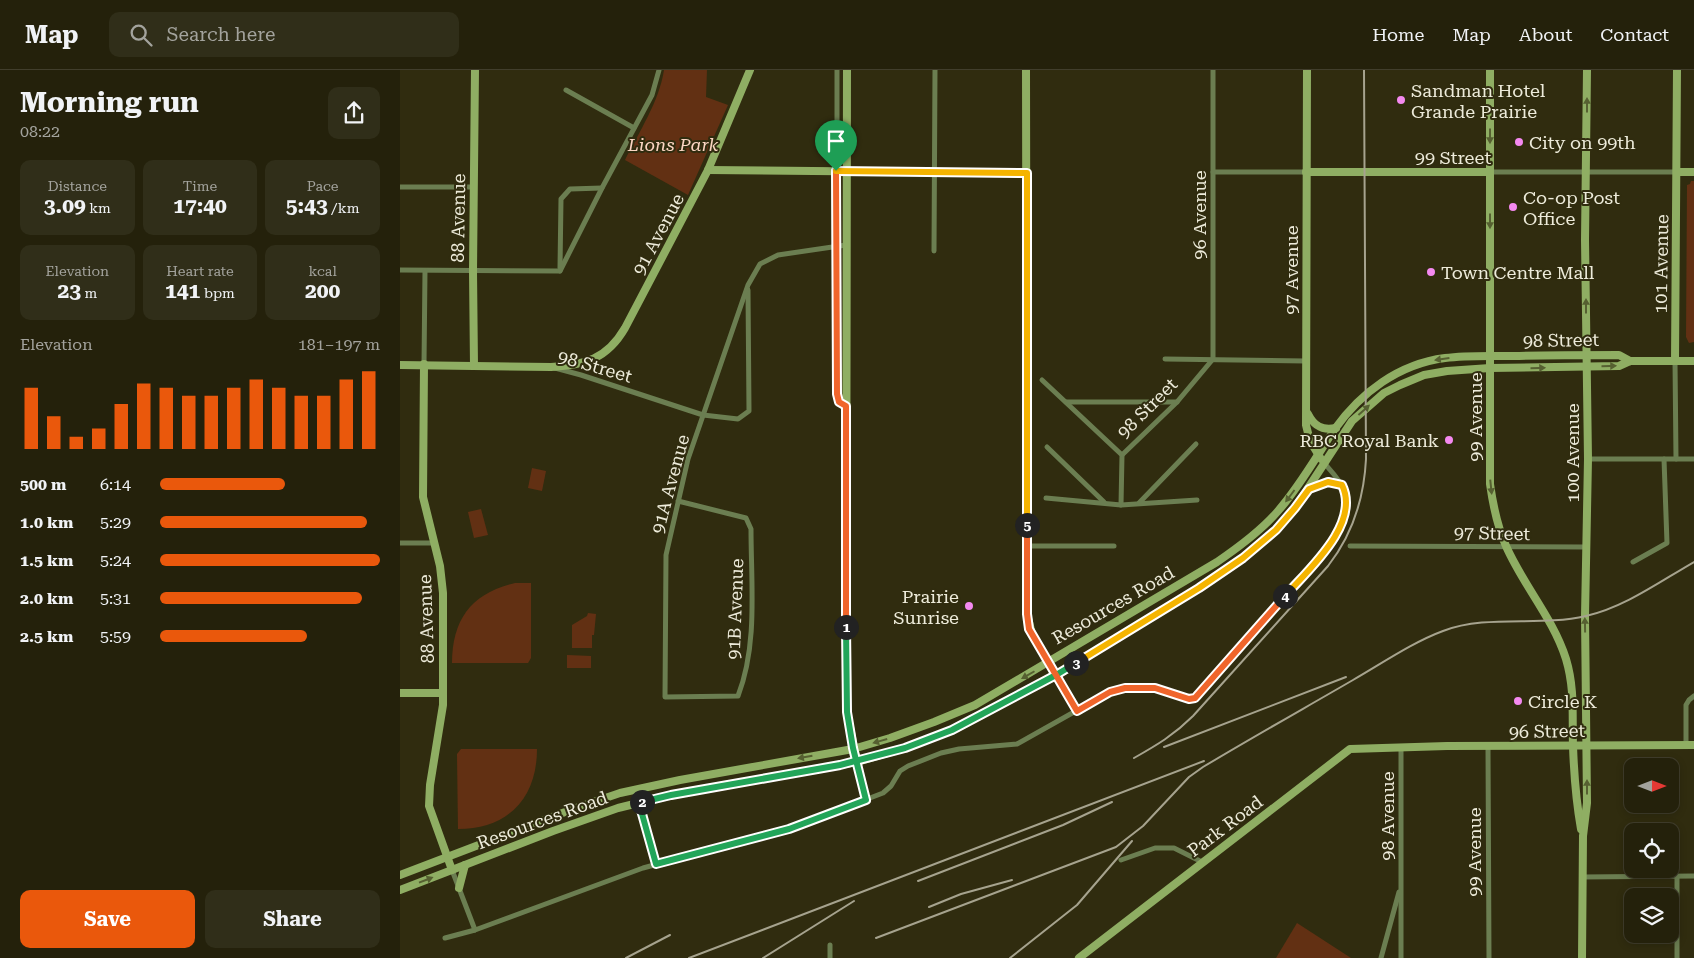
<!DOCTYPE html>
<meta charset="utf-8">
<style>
:root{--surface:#24210b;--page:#302e19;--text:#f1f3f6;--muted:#a3a39d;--line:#413e2c;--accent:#ea580c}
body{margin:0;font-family:"Roboto Serif",serif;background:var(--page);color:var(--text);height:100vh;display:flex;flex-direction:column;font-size:19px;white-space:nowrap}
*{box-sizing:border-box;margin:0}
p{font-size:16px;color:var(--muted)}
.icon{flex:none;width:28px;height:28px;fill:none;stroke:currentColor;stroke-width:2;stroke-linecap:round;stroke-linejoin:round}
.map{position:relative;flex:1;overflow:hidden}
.panel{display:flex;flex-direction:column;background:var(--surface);width:400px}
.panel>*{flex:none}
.needle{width:32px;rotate:90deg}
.controls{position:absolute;left:1224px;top:688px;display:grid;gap:10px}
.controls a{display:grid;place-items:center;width:55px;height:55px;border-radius:10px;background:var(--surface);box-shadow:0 2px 8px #0003,0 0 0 1px var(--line);font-size:25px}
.pin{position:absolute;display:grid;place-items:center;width:42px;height:42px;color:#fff;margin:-51px -21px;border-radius:50% 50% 50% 0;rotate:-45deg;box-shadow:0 0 5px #0007}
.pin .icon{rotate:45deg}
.km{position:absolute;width:25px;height:25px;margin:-12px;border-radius:50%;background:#222;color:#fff;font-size:14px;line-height:25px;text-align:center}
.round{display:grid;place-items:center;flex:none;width:52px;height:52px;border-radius:10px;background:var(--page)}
.overview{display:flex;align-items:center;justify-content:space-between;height:85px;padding:0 20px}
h1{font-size:28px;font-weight:700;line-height:38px}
.metrics{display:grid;grid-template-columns:repeat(3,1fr);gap:8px;height:85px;padding:5px 20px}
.metrics div{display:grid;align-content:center;border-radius:10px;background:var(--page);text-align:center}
.metrics b{font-size:21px;font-weight:700}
.metrics small{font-size:14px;font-weight:400}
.metrics p{font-size:14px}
.chart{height:140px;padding:10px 20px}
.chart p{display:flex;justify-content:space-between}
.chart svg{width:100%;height:90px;margin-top:5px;stroke:var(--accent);stroke-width:6}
.cta{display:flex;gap:10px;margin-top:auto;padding:10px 20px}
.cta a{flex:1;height:58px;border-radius:10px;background:var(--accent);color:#fff;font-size:20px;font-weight:700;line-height:58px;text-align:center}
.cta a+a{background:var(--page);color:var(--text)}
ul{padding:0 20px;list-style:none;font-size:16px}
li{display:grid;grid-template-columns:80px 60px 1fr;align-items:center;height:38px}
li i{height:12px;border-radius:6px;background:var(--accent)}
header{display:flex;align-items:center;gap:30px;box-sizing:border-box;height:70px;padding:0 25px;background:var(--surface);border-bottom:1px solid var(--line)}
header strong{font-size:24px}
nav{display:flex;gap:28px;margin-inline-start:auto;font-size:18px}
.search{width:350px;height:45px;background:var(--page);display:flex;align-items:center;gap:12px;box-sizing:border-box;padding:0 18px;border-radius:10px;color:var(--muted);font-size:19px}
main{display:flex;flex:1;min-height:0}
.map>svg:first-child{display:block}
.green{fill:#623013}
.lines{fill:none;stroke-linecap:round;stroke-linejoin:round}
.street{stroke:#6b7e51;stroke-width:5}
.secondary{stroke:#8fae63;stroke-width:8}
.rail{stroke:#a6a38e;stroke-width:2}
.oneway{fill:#566031}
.split-1-casing{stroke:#fff;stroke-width:10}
.split-2-casing{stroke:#fff;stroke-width:10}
.split-3-casing{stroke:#fff;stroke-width:10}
.split-4-casing{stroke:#fff;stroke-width:10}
.split-5-casing{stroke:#fff;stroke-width:10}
.split-6-casing{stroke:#fff;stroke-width:10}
.split-1{stroke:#f0652b;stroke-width:6}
.split-2{stroke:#22a559;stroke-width:6}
.split-3{stroke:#22a559;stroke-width:6}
.split-4{stroke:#f5b400;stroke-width:6}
.split-5{stroke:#f0652b;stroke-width:6}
.split-6{stroke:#f5b400;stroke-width:6}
.poi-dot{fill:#f489f0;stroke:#302c0f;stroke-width:2}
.labels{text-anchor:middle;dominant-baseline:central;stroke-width:4;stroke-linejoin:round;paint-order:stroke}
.poi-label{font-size:18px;fill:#edebda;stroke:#302c0f;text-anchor:start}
.park-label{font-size:18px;font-style:italic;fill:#fcd6c3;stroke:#302c0f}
.street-label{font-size:18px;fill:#edebda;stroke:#302c0f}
</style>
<header>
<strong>Map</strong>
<div class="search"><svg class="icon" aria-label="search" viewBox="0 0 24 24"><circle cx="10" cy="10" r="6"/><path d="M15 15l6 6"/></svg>Search here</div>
<nav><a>Home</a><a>Map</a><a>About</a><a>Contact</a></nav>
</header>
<main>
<section class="panel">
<div class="overview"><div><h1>Morning run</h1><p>08:22</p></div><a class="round"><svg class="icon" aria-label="share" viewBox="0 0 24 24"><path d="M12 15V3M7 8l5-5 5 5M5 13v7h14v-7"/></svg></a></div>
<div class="metrics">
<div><p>Distance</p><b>3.09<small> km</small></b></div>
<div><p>Time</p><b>17:40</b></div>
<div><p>Pace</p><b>5:43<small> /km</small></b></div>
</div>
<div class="metrics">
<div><p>Elevation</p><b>23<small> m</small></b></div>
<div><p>Heart rate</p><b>141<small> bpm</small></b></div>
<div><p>kcal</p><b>200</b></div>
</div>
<div class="chart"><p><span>Elevation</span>181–197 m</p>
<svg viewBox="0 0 160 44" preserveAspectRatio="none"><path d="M5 44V14M15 44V28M25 44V38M35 44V34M45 44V22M55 44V12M65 44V14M75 44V18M85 44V18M95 44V14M105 44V10M115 44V14M125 44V18M135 44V18M145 44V10M155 44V6"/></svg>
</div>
<ul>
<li><b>500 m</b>6:14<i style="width:57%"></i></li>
<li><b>1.0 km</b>5:29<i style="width:94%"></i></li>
<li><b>1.5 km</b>5:24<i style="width:100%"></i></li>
<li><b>2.0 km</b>5:31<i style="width:92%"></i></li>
<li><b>2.5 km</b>5:59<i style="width:67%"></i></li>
</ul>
<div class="cta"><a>Save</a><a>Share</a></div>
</section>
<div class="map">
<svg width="1294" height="888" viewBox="0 0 1294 888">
<rect width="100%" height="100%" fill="#302c0f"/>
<!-- green -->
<g class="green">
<path d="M264 0H307L306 27 328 35 288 125 225 90C239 62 259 32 264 0Z"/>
<path d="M1291 111H1294V272L1289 273 1286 267 1287 115 1290 114Z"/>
<path d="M132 398 146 401 142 421 128 418Z"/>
<path d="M81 439 88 465 74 468 68 442Z"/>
<path d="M115 513H131V588L128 593H52C52 549 72 523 115 513Z"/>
<path d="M188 543 196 544 194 565H192V578H172V555L187 546Z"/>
<path d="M167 585 191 586V598H167Z"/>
<path d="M61 679H137C137 729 107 759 58 759L57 684Z"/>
<path d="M897 853 951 888H876Z"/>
</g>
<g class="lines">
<!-- street -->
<g class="street">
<path d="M437 0V324L439 332 446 335"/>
<path d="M813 0V289"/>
<path d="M166 20 234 58"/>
<path d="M813 102H906"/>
<path d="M1090 102H1277"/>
<path d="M0 117H74"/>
<path d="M534 181 535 0"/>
<path d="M160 198 161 129 170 119 202 118"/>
<path d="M0 200 160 201"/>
<path d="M160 201 202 118 252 25 259 0"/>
<path d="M765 289 906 291"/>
<path d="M1275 291 1276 389"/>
<path d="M24 294 25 201"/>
<path d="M155 298 181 305 303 345 338 349 349 341 348 220"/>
<path d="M642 310 722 385 721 435"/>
<path d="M666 332H777"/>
<path d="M647 377 704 432"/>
<path d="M722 385 777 332 813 289"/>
<path d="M1188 389H1294"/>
<path d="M646 428 721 435 797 430"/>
<path d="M278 431 346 448 351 459C351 515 358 574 338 626L265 627 266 485 288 389 348 215 360 194 378 185 446 175"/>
<path d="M739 433 796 374"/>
<path d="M0 473H34"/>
<path d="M627 476H714"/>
<path d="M950 476 1186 477"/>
<path d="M1233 492 1267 473 1264 389"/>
<path d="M656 605 677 641"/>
<path d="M1286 675V635L1289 630 1294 626"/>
<path d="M1001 677V888"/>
<path d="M1088 677 1089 888"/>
<path d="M457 692 466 730"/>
<path d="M239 733 256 794"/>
<path d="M721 790 755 778H774L802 792"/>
<path d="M52 800 75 860"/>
<path d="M1182 807 1294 806"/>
<path d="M45 868 75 860 243 798 389 759 483 723 491 716 500 701 508 696 541 683 559 679 617 674 715 619 735 617 755 618 789 629 795 628 931 473C939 458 952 437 944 420 940 410 932 402 925 394"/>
<path d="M430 888V875"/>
<path d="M981 888 999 822"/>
<path d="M1277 888V806"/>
</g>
<!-- secondary -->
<g class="secondary">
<path d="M447 0 446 611 447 642 457 692"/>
<path d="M626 0 627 544 632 564 656 605"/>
<path d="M907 0 906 355 910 371 921 389"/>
<path d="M1090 0V414C1093 435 1097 456 1106 476 1123 515 1153 548 1166 589 1175 619 1172 645 1173 676 1174 704 1176 731 1181 759"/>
<path d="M308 100 627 103"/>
<path d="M906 102H1090"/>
<path d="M1277 102H1294"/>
<path d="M1275 291 1277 0"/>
<path d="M24 294 23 427 40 496 43 523V635L30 715 29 736 52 800"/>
<path d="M0 295 151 297C185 295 207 289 225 258L308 100 350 0"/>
<path d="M74 296 73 201 75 0"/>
<path d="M908 344C914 356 922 361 936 358"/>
<path d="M911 418 928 412 942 415"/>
<path d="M0 623H43"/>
<path d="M0 805 173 739 220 723 280 710 453 679 490 668 534 652 575 635 817 492C839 477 861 461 878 441 900 416 916 387 934 360 961 322 999 294 1045 288 1067 285 1091 286 1113 286 1148 285 1184 285 1219 285L1230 291"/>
<path d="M59 818 65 795"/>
<path d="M0 820 153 761 218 738 271 725 457 692 505 678 552 660 656 605 799 518 843 488 877 459 895 438 952 351 984 323 1000 315 1024 305 1047 301 1090 298 1219 296 1230 291H1294"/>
<path d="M679 888 950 679 1047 676 1294 675"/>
<path d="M1182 888 1183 766 1187 733 1185 546 1188 389 1185 170 1187 0"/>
</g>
<!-- rail -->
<g class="rail">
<path d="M764 677 946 607"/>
<path d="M734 688C757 675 774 665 793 646L928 496C953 464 964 429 966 389L964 0"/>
<path d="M518 811 663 755 712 732"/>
<path d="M529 837 561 824 612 810"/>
<path d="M476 868 716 777 743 756 789 707 803 697C853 667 903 639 953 610 981 594 1013 572 1043 561 1088 544 1139 557 1186 546 1225 537 1259 512 1294 492"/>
<path d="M226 888 270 865"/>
<path d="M289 888 804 691"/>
<path d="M363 888 454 831"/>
<path d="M610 888 677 835 732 771"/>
</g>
</g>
<!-- one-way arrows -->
<defs><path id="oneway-solid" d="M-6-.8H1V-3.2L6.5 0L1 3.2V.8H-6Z" transform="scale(1.25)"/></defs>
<g class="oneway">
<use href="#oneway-solid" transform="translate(1187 35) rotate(-90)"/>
<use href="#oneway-solid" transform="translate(1090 66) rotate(90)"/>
<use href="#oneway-solid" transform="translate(1090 151) rotate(90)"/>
<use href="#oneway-solid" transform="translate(1186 236) rotate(-90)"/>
<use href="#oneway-solid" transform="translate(1042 289) rotate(172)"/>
<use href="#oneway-solid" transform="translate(1209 296) rotate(-1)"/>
<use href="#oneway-solid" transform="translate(1138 298) rotate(-1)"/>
<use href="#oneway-solid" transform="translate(964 340) rotate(-42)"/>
<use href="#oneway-solid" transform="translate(1091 417) rotate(84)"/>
<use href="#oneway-solid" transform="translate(890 426) rotate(127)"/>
<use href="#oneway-solid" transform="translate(1185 555) rotate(-91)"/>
<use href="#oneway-solid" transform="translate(628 605) rotate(150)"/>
<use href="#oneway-solid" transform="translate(480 671) rotate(164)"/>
<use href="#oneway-solid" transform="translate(405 687) rotate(170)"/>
<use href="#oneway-solid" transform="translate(1187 717) rotate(-90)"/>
<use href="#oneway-solid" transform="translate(26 810) rotate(-21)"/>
</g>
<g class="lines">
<defs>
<path id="split-1" d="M436 101 437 324 439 332 446 336V557"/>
<path id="split-2" d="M242 732 239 733 256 794 389 759 466 730 453 678 447 642 446 557"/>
<path id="split-3" d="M242 732 271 725 440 695 505 678 552 660 656 605 676 593"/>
<path id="split-4" d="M676 593 799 518 843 488 876 460 895 438 909 419 928 412 942 415C961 454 908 500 885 526"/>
<path id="split-5" d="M627 455V544L629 559 677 641 710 622 725 618H755L789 629 795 628 885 526"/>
<path id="split-6" d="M436 101 627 103V455"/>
</defs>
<!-- split-1 casing -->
<use href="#split-1" class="split-1-casing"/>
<!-- split-2 casing -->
<use href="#split-2" class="split-2-casing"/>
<!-- split-3 casing -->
<use href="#split-3" class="split-3-casing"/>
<!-- split-4 casing -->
<use href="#split-4" class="split-4-casing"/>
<!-- split-5 casing -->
<use href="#split-5" class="split-5-casing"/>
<!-- split-6 casing -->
<use href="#split-6" class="split-6-casing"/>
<!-- split-1 -->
<use href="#split-1" class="split-1"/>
<!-- split-2 -->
<use href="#split-2" class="split-2"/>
<!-- split-3 -->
<use href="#split-3" class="split-3"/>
<!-- split-4 -->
<use href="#split-4" class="split-4"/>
<!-- split-5 -->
<use href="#split-5" class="split-5"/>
<!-- split-6 -->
<use href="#split-6" class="split-6"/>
</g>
<!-- markers -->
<g class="poi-dot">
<circle cx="1001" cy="30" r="5"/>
<circle cx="1119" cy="72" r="5"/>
<circle cx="1113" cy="137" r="5"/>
<circle cx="1031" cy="202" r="5"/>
<circle cx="1049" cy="370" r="5"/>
<circle cx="569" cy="536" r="5"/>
<circle cx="1118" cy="631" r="5"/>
</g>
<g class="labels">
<!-- poi labels -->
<g class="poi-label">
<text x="1011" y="20">Sandman Hotel<tspan x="1011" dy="21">Grande Prairie</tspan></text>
<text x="1129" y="72">City on 99th</text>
<text x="1123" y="127">Co-op Post<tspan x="1123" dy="21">Office</tspan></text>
<text x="1041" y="202">Town Centre Mall</text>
<text x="1039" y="370" text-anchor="end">RBC Royal Bank</text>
<text x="559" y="526" text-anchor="end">Prairie<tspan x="559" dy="21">Sunrise</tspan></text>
<text x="1128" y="631">Circle K</text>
</g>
<!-- park labels -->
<g class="park-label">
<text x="273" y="74">Lions Park</text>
</g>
<!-- street labels -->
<g class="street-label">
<text x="1053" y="87">99 Street</text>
<text transform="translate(799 145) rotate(-90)">96 Avenue</text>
<text transform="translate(58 148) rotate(-89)">88 Avenue</text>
<text transform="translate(258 164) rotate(-62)">91 Avenue</text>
<text transform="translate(1261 194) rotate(-89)">101 Avenue</text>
<text transform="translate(891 200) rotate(-90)">97 Avenue</text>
<text transform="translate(1161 270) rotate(-1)">98 Street</text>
<text transform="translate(195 296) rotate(16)">98 Street</text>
<text transform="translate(747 338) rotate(-45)">98 Street</text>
<text transform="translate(1075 347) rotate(-90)">99 Avenue</text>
<text transform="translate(1172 383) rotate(-90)">100 Avenue</text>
<text transform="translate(270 414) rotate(-75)">91A Avenue</text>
<text transform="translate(1092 463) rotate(1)">97 Street</text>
<text transform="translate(713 535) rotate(-30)">Resources Road</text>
<text transform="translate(335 539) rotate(-88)">91B Avenue</text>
<text transform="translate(26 549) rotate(-92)">88 Avenue</text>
<text transform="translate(1147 661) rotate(-1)">96 Street</text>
<text transform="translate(987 746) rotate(-90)">98 Avenue</text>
<text transform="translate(142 750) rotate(-20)">Resources Road</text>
<text transform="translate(825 756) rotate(-37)">Park Road</text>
<text transform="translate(1074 782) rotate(-90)">99 Avenue</text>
</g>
</g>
</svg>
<div class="controls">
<a><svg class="needle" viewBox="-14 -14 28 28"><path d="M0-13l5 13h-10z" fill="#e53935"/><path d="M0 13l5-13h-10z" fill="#a3a39d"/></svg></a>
<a><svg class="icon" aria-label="locate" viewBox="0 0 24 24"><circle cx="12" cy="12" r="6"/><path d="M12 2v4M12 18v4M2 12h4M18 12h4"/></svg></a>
<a><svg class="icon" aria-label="layers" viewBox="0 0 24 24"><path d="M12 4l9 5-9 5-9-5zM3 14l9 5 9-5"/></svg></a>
</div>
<div class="pin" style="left:436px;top:101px;background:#1e9e55"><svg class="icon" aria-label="arrive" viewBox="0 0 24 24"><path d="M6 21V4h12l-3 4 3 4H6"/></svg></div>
<b class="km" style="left:446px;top:557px">1</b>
<b class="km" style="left:242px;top:732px">2</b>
<b class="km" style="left:676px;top:593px">3</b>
<b class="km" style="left:885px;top:526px">4</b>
<b class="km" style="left:627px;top:455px">5</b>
</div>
</main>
